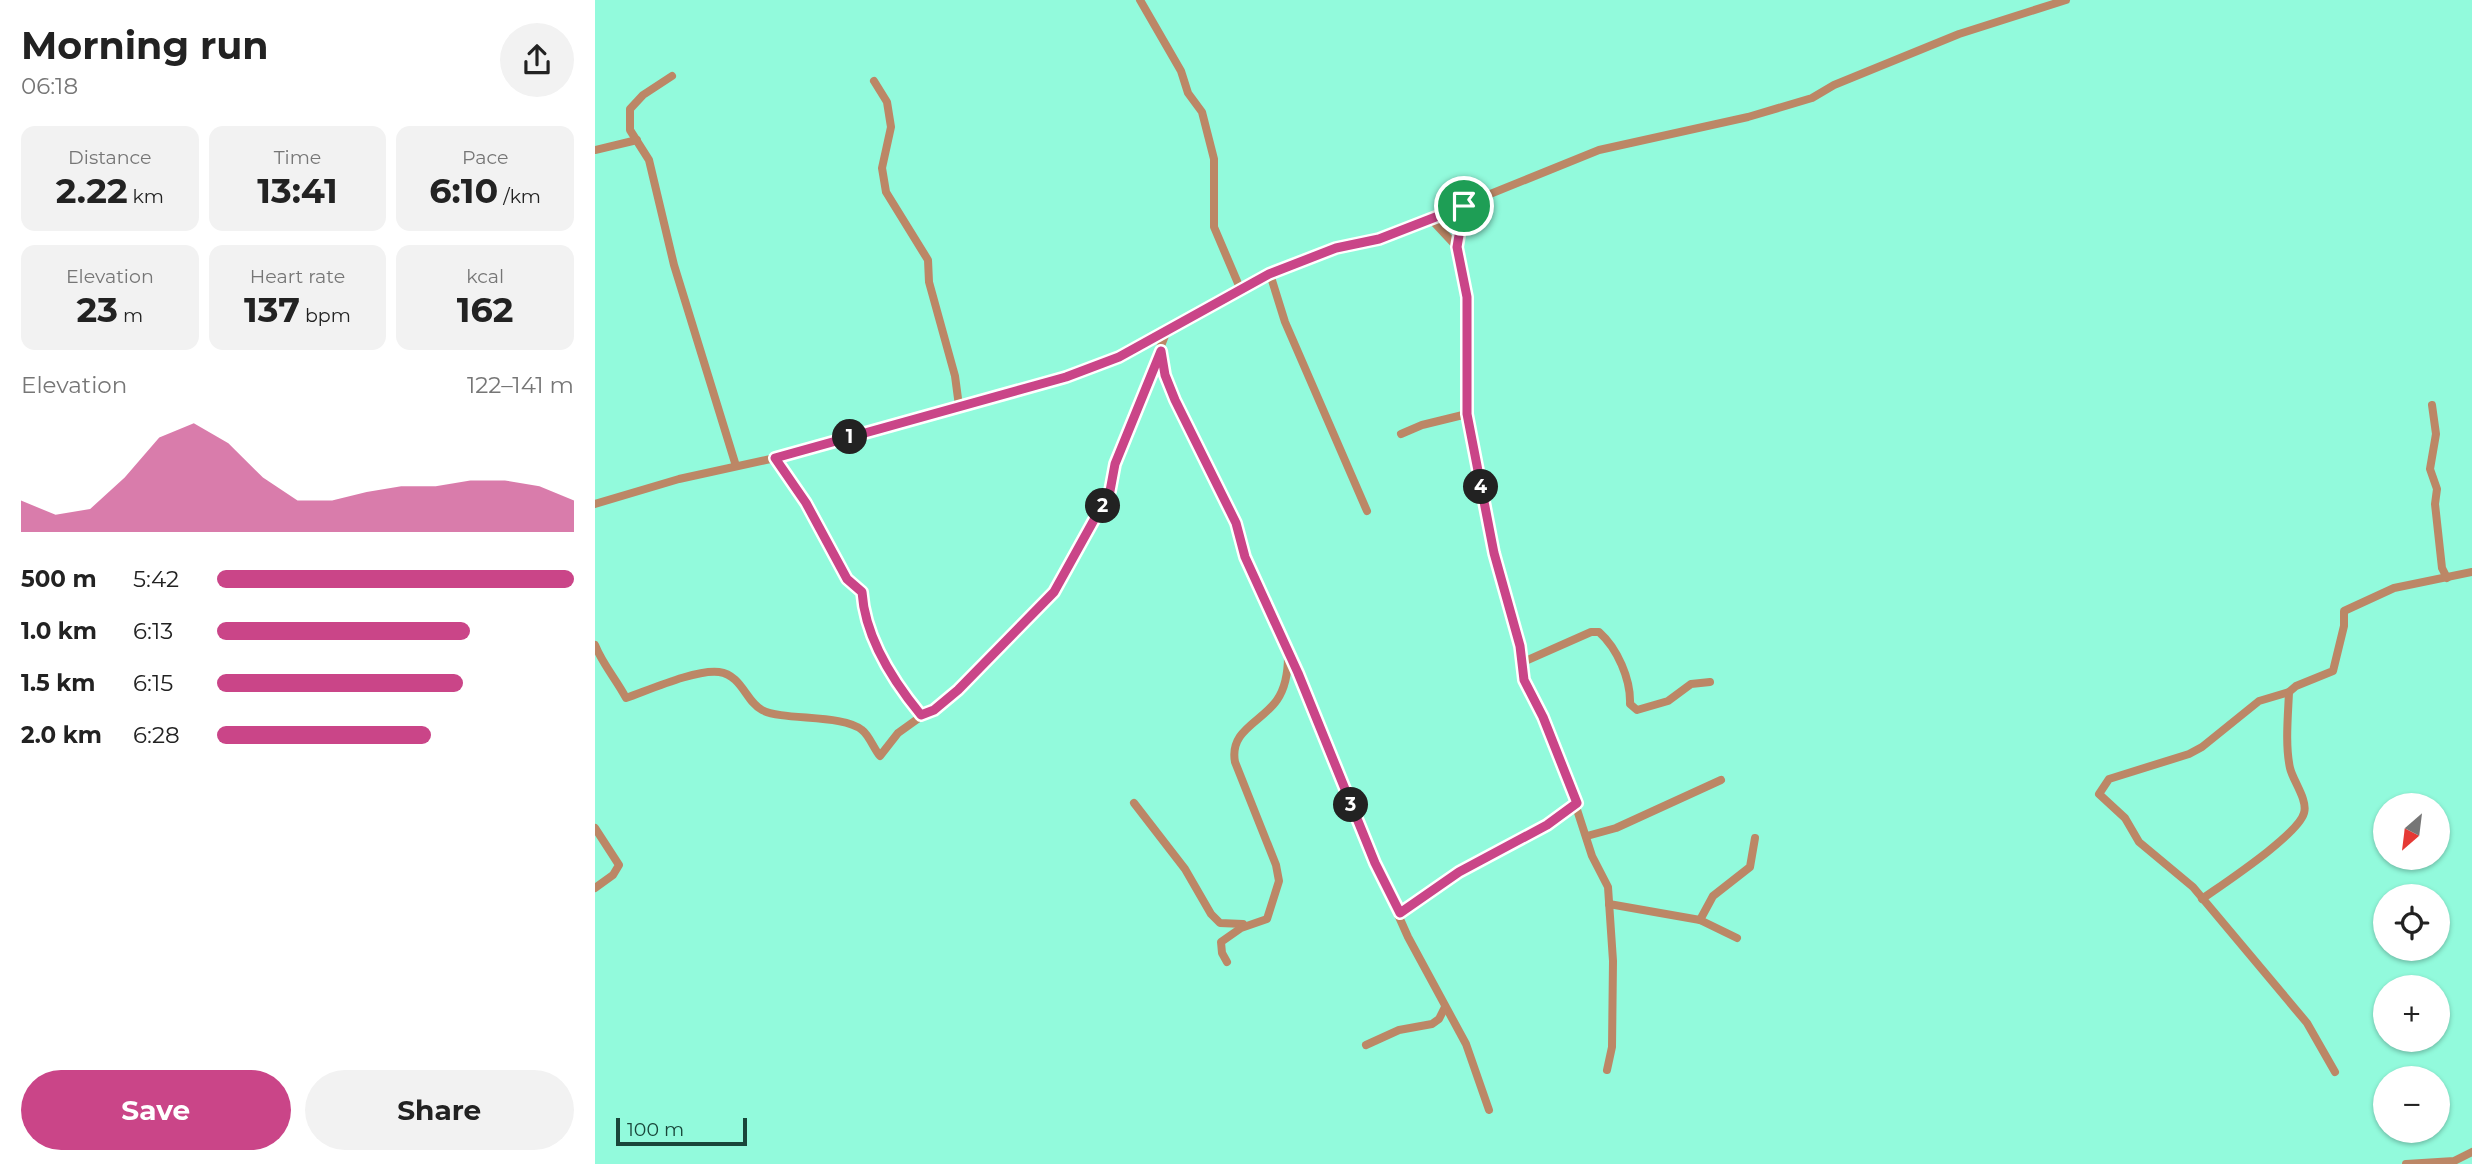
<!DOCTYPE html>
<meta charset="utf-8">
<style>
:root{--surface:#fff;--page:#f2f2f2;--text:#222;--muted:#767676;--accent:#ca4588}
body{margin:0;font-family:Montserrat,sans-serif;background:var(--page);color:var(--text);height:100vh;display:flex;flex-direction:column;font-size:26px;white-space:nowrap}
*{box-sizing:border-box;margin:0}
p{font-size:23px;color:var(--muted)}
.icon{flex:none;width:38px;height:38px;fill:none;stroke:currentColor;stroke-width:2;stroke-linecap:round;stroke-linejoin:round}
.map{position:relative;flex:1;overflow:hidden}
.sheet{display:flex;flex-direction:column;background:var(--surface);width:595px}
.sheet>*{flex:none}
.needle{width:46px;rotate:208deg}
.buttons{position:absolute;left:1778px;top:793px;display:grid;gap:14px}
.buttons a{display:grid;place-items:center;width:77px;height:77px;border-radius:50%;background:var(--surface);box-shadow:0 2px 5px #0004;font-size:35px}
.scale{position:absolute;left:21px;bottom:18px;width:131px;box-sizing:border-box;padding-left:7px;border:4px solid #19463a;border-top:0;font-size:19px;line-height:24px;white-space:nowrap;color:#19463a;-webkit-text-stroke:5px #92fadc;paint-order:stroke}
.pin{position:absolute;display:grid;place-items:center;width:60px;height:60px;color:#fff;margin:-30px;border:4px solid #fff;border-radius:50%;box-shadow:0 2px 7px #0007}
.km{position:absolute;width:35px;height:35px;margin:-18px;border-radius:50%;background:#222;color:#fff;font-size:19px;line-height:35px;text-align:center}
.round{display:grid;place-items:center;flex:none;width:74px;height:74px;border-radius:37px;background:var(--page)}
.headline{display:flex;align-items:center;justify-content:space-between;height:119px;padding:0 21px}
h1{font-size:38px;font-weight:700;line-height:52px}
.metrics{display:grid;grid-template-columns:repeat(3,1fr);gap:10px;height:119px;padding:7px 21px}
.metrics div{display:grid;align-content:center;border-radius:14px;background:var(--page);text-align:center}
.metrics b{font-size:35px;font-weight:700}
.metrics small{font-size:19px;font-weight:400}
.metrics p{font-size:19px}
.chart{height:196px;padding:14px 21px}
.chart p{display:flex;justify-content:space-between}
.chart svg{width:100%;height:126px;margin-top:7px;fill:var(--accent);opacity:.7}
.action{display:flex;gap:14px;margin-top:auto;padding:14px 21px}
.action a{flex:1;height:80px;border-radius:42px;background:var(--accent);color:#fff;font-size:28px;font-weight:700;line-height:80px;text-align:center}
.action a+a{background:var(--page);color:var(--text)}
ul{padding:0 21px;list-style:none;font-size:23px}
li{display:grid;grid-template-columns:112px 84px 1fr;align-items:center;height:52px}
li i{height:18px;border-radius:9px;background:var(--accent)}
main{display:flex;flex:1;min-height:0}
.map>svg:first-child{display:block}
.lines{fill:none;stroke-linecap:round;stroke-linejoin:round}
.street{stroke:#bc8766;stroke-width:8}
.route-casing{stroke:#fff;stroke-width:14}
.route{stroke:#ca4588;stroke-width:9}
</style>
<main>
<section class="sheet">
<div class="headline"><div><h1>Morning run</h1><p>06:18</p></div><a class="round"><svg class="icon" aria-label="share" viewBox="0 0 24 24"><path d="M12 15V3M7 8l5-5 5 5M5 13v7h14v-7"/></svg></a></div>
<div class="metrics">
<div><p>Distance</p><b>2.22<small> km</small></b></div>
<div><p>Time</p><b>13:41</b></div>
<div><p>Pace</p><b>6:10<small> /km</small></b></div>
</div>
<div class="metrics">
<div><p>Elevation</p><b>23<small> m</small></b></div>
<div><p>Heart rate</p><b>137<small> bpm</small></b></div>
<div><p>kcal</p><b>162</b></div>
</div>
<div class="chart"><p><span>Elevation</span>122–141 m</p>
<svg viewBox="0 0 160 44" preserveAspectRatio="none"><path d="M0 44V33L10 38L20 36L30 25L40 11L50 6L60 13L70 25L80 33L90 33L100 30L110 28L120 28L130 26L140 26L150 28L160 33V44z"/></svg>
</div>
<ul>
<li><b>500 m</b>5:42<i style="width:100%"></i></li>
<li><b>1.0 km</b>6:13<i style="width:71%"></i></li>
<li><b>1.5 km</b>6:15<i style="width:69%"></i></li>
<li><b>2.0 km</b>6:28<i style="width:60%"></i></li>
</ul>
<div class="action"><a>Save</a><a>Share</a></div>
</section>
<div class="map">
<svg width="1877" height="1164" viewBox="0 0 1877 1164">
<rect width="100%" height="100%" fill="#92fadc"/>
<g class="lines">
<!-- street -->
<g class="street">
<path d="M545 0 586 71 593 93 607 112 619 159V227L645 288"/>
<path d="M77 76 48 95 35 109V130L54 160 79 265 141 466"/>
<path d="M279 81 292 102 296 127 287 168 291 192 333 260 334 282 360 376 364 406"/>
<path d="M0 150 42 140"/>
<path d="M869 206 862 247 872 297V414L899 553 925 646 929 680 964 754 997 856 1013 887 1018 961 1017 1047 1012 1070"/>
<path d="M835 218 862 247"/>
<path d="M675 274 690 322 772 511"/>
<path d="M566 351 570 375 580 400 641 523 650 557 703 673 780 863 813 937 871 1044 894 1110"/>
<path d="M1837 405 1841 434 1835 469 1842 489 1840 504 1847 568 1852 578"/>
<path d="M806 434 827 425 872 414"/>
<path d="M180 458 211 503 252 579 267 592C271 637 298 681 326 715"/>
<path d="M0 504 84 479 180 458 471 377 524 357 645 288 741 248 784 239 1004 150 1153 117 1217 98 1239 85 1364 34 1471 0"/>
<path d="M0 645C8 665 21 679 31 698 54 690 101 669 124 672 147 675 151 702 167 710 188 721 248 714 267 730 274 735 279 749 285 756L303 733 363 690 459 592 515 491 520 464 571 333"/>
<path d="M926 663 996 632H1004C1022 648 1036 679 1035 704L1042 710 1073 701 1096 684 1115 682"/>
<path d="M1694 692 1664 701 1607 747 1594 754 1514 779 1504 794 1530 818 1544 842 1598 887 1712 1023 1740 1072"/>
<path d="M539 803 590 869 616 914 625 923 648 924"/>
<path d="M0 828 24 865 18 875 0 888"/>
<path d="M992 836 1021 828 1126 780"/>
<path d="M1607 899C1628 884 1703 835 1709 813 1713 800 1698 781 1695 768 1690 745 1693 716 1694 692L1701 686 1738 671 1749 626V611L1799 588 1877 572"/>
<path d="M1014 904 1105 920 1142 938"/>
<path d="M805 913 864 872 952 825 982 803"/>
<path d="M1105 920 1118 896 1155 867 1160 838"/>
<path d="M632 962 627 953 626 942 646 928 672 919 684 881 681 865 640 762C634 730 667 722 682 700 691 687 693 671 693 656"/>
<path d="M771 1045 804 1030 837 1024 844 1019 850 1007"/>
<path d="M1811 1164 1859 1161 1877 1152"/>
</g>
</g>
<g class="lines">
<defs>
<path id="route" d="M869 206 862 247 872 297V414L899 553 925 646 929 680 948 717 982 803 952 825 864 872 805 913 780 863 703 673 650 557 641 523 580 400 570 375 566 351 520 464 515 491 459 592 363 690 339 710 326 715C298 681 270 637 267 592L252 579 211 503 180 458 471 377 524 357 674 274 741 248 784 239Z"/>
</defs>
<!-- route casing -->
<use href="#route" class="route-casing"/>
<!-- route -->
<use href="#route" class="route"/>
</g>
</svg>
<div class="buttons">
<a><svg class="needle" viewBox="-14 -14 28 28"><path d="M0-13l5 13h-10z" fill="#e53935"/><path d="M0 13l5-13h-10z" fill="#767676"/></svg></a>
<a><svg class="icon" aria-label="locate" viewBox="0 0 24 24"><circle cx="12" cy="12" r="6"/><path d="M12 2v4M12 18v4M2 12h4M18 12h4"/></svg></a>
<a>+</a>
<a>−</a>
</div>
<div class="scale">100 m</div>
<div class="pin" style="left:869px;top:206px;background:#1e9e55"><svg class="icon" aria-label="arrive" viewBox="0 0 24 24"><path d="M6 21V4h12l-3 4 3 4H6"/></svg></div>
<b class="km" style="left:255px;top:437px">1</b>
<b class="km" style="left:508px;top:506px">2</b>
<b class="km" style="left:756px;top:805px">3</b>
<b class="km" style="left:886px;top:487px">4</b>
</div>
</main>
